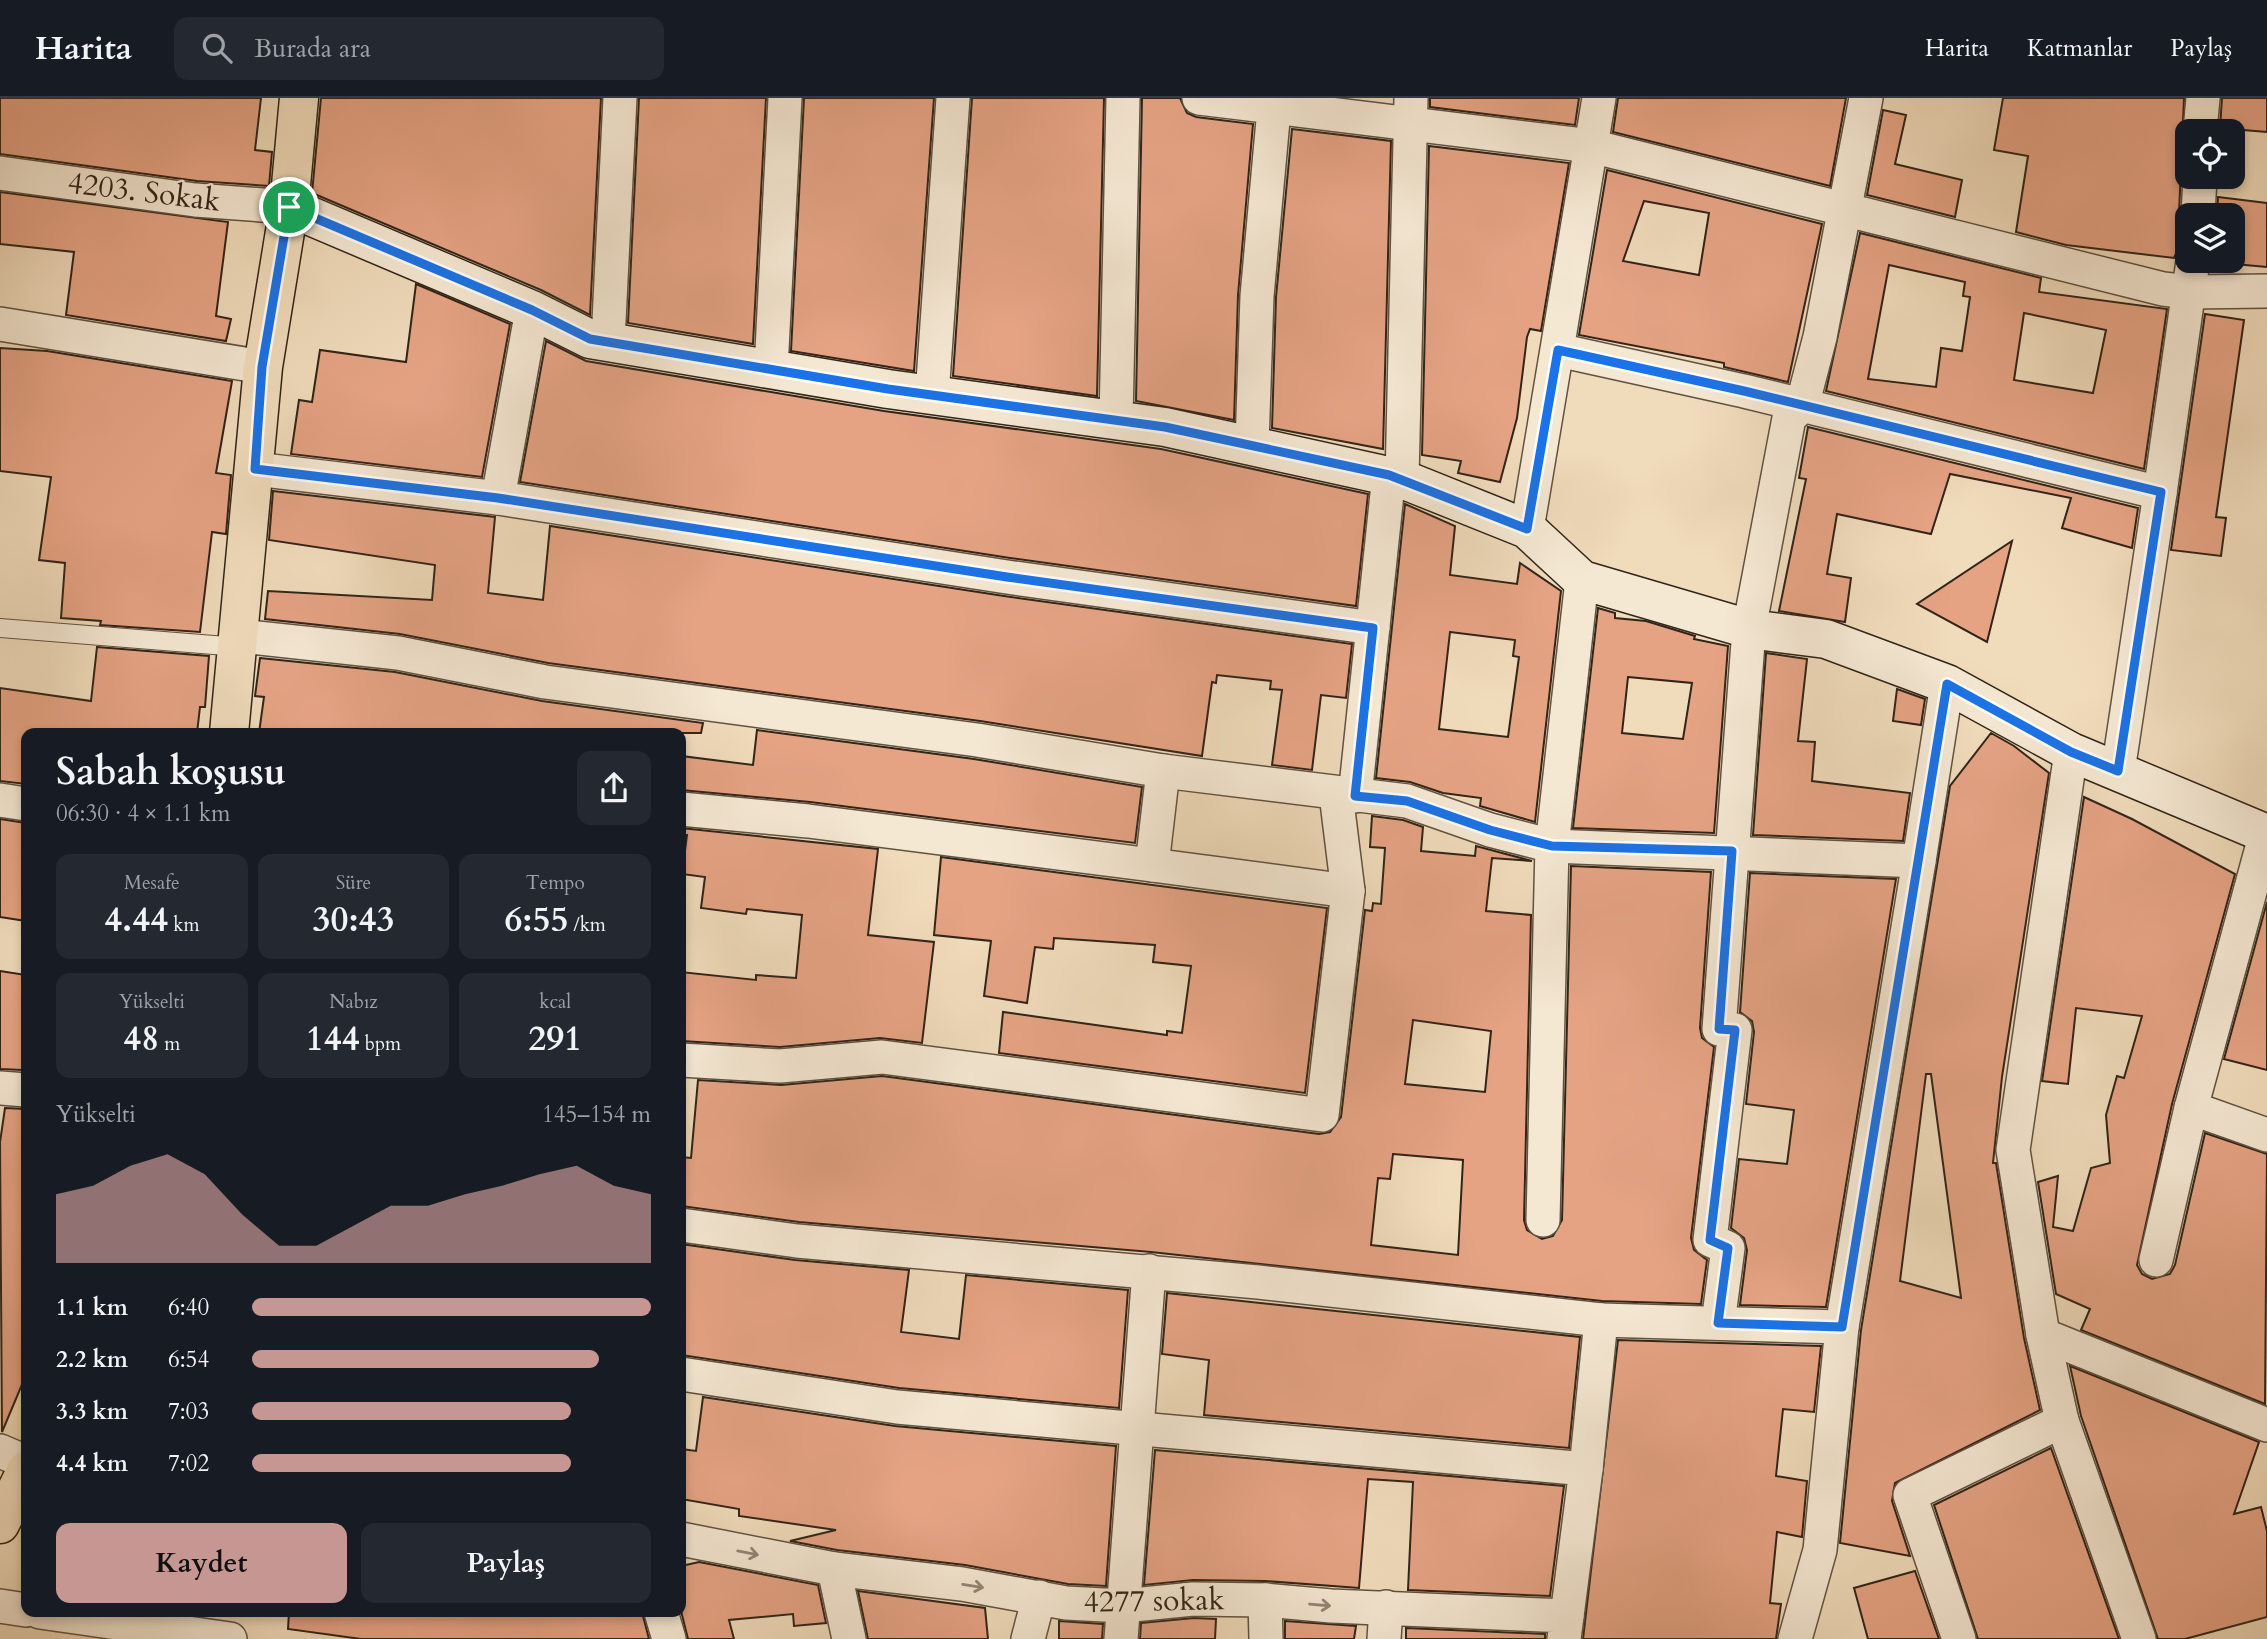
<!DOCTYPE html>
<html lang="tr">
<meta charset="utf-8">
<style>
:root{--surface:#171b24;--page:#242831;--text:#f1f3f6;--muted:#9ea1a6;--line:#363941;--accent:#c59692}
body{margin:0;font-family:Cardo,serif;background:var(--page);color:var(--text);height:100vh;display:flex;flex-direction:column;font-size:26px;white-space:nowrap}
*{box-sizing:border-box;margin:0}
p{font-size:23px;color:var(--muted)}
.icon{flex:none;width:38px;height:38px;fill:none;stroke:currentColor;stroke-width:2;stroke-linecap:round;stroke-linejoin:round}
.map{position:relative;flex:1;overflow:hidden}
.details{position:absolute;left:21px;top:630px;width:665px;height:889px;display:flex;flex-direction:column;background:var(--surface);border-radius:14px;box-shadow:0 4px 10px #0003}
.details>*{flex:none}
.controls{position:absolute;left:2175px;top:21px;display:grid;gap:14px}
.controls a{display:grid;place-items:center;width:70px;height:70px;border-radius:14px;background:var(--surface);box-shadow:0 4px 10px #0003;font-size:35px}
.pin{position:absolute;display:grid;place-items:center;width:60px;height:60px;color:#fff;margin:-30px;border:4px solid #fff;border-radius:50%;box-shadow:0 2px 7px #0007}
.round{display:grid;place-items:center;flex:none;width:74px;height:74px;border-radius:14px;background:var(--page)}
.summary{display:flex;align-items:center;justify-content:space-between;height:119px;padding:0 35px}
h1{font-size:38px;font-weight:700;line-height:52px}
.stats{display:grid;grid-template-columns:repeat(3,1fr);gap:10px;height:119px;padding:7px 35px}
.stats div{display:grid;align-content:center;border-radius:14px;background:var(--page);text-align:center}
.stats b{font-size:35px;font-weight:700}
.stats small{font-size:19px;font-weight:400}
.stats p{font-size:19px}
.chart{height:196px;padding:14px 35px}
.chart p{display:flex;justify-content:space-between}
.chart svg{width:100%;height:126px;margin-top:7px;fill:var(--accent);opacity:.7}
.cta{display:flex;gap:14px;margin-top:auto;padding:14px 35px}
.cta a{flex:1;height:80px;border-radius:14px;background:var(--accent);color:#111;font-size:28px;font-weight:700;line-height:80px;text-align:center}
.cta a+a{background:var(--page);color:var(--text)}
ul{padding:0 35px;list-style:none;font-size:23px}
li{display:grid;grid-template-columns:112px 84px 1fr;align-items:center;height:52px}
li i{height:18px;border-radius:9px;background:var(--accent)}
header{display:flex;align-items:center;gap:42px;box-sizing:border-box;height:98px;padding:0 35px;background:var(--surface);border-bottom:2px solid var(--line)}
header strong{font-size:33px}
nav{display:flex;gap:38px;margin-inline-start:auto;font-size:24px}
.search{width:490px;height:63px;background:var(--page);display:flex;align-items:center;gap:18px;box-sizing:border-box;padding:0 24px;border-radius:14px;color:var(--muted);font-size:26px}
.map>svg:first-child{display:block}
.building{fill:#e5a384;stroke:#312418;stroke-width:2;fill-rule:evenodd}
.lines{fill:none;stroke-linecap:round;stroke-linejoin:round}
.service-casing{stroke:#615241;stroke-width:20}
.minor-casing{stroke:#615241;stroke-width:36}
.secondary-casing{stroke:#312418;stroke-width:41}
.primary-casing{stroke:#312418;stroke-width:41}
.service{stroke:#f5e8d3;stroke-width:18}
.minor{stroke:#f5e8d3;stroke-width:33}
.secondary{stroke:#f5e8d3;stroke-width:38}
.primary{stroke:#f0dbbb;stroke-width:38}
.oneway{stroke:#938676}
.route-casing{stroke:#fff;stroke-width:14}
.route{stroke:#1a73e8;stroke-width:9}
.labels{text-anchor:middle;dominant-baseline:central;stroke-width:5;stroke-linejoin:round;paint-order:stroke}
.street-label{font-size:30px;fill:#312418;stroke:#f5e8d3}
</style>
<header>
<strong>Harita</strong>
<div class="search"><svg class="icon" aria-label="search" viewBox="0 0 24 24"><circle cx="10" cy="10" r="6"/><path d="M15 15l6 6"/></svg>Burada ara</div>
<nav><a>Harita</a><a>Katmanlar</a><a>Paylaş</a></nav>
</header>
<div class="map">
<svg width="2267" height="1541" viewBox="0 0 2267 1541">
<rect width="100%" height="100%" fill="#f0dbbb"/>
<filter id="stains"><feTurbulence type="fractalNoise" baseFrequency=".00286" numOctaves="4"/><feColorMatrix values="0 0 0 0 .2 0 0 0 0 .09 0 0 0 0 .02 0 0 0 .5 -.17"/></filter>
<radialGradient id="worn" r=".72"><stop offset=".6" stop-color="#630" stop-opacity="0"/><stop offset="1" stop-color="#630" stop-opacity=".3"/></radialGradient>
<!-- building -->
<g class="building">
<path d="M0 0H261L255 52 272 54 269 88 197 83 0 56Z"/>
<path d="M321 0H601L590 217 541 192 312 95Z"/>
<path d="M639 0H766L753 246 628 225Z"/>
<path d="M804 0H934L914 273 791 253Z"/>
<path d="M972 0H1104L1097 298 953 278Z"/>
<path d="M1142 0H1180L1187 15 1196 19 1253 26 1238 197 1234 322 1136 303Z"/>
<path d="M1430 0H1579L1575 27 1430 9Z"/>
<path d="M1618 0H1846L1830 88 1613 34Z"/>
<path d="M2003 0H2184L2179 116 2181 126 2188 133V145L2178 151 2174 160 2066 147 2016 134 2028 58 1994 52Z"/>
<path d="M2222 0H2267V34L2220 30Z"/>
<path d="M1883 12 1906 17 1895 66 1962 82 1955 119 1867 97Z"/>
<path d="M1292 31 1391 43 1383 351 1272 330 1276 199Z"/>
<path d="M1429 48 1569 65 1541 233 1530 231 1527 239 1517 320 1500 384 1458 375 1461 363 1422 357Z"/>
<path d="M1607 72 1822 126 1788 284 1724 269V265L1579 237ZM1644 103 1709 115 1699 177 1623 163Z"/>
<path d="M0 94 228 124 216 218 231 221 226 243 66 217 74 154 0 146Z"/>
<path d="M2218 99 2267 105V169L2212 164 2233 163V117H2217Z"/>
<path d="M1860 135 2041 180 2039 194 2167 211 2144 371 1826 293ZM1889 167 1965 184 1963 198 1970 199 1962 253 1941 250 1936 289 1868 281ZM2024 215 2106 232 2093 295 2014 282Z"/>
<path d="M416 186 510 226 482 379 291 356 299 302 312 304 320 252 406 264Z"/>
<path d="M2205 216 2244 222 2216 419 2226 420 2221 458 2171 452Z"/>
<path d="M546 243 586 263 884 313 1161 351 1368 396 1356 508 1010 460 520 384Z"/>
<path d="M0 250 47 253 232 283 216 375 231 377 226 436 212 434 200 534 100 527 101 523 61 520 65 465 39 462 51 379 0 373Z"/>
<path d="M1808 329 2138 410 2132 450 2062 430 2071 400 1950 376 1931 436 1837 416 1827 476 1851 480 1845 524 1779 513 1806 381 1799 380Z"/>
<path d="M273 393 495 419 488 495 543 502 550 428 1004 498 1352 546 1346 600 1321 597 1312 672 1272 667 1282 592 1270 591 1271 583 1217 577 1216 585 1212 584 1202 658 980 623 548 565 400 536 265 521 268 493 432 502 435 467 269 442Z"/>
<path d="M1405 406 1455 428 1450 477 1517 486 1520 465 1561 493 1535 724 1480 708 1481 700 1443 695 1410 684 1376 680ZM1450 534 1515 542 1513 558 1519 559 1508 639 1439 631Z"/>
<path d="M2012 443 1987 544 1917 506Z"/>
<path d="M1598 510 1615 515V520L1646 523 1695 538 1694 541 1728 548 1714 735 1573 730ZM1628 579 1692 585 1683 641 1622 635Z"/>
<path d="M97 549 209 558 205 609H200L197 635H26V686L0 683V590L91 603Z"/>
<path d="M1766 555 1807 561 1798 643 1815 644 1812 683 1910 695 1903 743 1753 737Z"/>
<path d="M260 560 395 574 542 603 703 625 701 635H259L264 599 255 598Z"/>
<path d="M1897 591 1925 601 1921 627 1893 623Z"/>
<path d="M757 632 974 661 1142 689 1135 745 810 704 681 692V658L753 667Z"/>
<path d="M1991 635 2014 648 2049 675 2002 979 1993 1065H1996L2024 1240 2040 1312 1895 1385 1892 1403 1910 1458 1840 1445 1861 1232 1950 688ZM1926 976H1931L1961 1200 1900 1183Z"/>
<path d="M2084 699 2132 721 2235 776 2172 1006 2137 1167 2142 1176 2152 1181 2170 1176 2175 1167 2205 1035 2267 1056 2265 1306 2081 1232 2090 1211 2056 1196 2038 1084 2058 1078 2053 1129 2073 1133 2091 1070 2110 1065 2106 1017 2117 978 2124 980 2142 918 2076 910 2068 986 2042 983Z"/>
<path d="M1372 718 1403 722 1423 729 1421 753 1475 758 1476 748 1532 763 1492 760 1486 813 1531 817 1524 1122 1527 1132 1542 1141 1553 1138 1562 1122 1571 768 1711 774 1700 930 1702 940 1714 949 1691 1140 1694 1152 1707 1162 1701 1206 1602 1203 1151 1154 799 1124 681 1108V1059L691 1060 698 982 781 987 882 978 1319 1036 1330 1034 1341 1019 1365 812 1372 813 1373 805 1381 806 1385 750 1370 749ZM1413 922 1491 933 1485 994 1405 986ZM1393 1056 1463 1062 1458 1157 1371 1147 1378 1080 1390 1081Z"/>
<path d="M0 721 26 725V823L0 819Z"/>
<path d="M681 730 878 751 868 837 934 844 922 945 880 940 780 949 681 943V874L756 882V877L796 880 802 817 747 811 746 816 701 810 705 779 682 776 687 737H681Z"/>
<path d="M941 759 1327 810 1305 995 999 955 1003 914 1167 937V933L1182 935 1191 868 1153 864 1155 847 1054 840 1053 851 1035 849 1027 905 984 898 991 843 934 837Z"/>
<path d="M1750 775 1896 781 1826 1209 1740 1207 1747 1152 1744 1140 1731 1130 1739 1061 1787 1066 1794 1012 1746 1006 1754 934 1752 923 1740 914Z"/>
<path d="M2267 804V972L2224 961Z"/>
<path d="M0 873 26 877V943L22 972 0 971Z"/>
<path d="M5 1010 26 1011V1277L2 1334 0 1044Z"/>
<path d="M681 1146 795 1162 909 1172 901 1234 959 1241 966 1177 1128 1192 1119 1310 899 1290 681 1257Z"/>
<path d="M1167 1195 1580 1239 1569 1350 1204 1317 1209 1262 1162 1256Z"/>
<path d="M1618 1242 1821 1248 1814 1314 1783 1311 1776 1378 1807 1383 1802 1439 1777 1434 1770 1505 1781 1506 1776 1541H1583Z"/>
<path d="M2070 1268 2259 1344 2234 1416 2261 1409 2267 1433V1519L2185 1541H2158L2081 1318Z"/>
<path d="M703 1299 895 1328 1116 1348 1106 1488 1068 1486 965 1467 837 1452 790 1443 836 1432 739 1418V1411L681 1401V1351L696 1353Z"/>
<path d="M2051 1350 2119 1541H1978L1934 1407Z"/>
<path d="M1155 1352 1564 1388 1550 1498 1408 1492 1413 1384 1368 1381 1359 1490 1265 1483 1193 1482 1144 1487Z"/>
<path d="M699 1464 818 1487 826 1525 794 1528 793 1516 729 1522 734 1541H688L681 1513V1468Z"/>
<path d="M1915 1473 1939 1541H1868L1854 1490Z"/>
<path d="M858 1493 985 1510 988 1541H868Z"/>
<path d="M289 1514H642L649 1541H361L288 1531Z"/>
<path d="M1194 1520 1216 1521 1215 1541H1140L1141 1525Z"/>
<path d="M1059 1523 1103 1526 1102 1541H1059Z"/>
<path d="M1285 1523 1356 1528 1354 1541H1285Z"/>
<path d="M1406 1530 1545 1536V1541H1406Z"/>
</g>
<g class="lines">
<defs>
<path id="service" d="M0 530 239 549"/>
<g id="minor">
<path d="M1199 0 1591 48 2163 191 2190 194 2267 193"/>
<path d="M2200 33 2203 0"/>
<path d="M0 75 195 102 289 109"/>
<path d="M2198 117 2200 79"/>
<path d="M0 226 263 269"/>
<path d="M608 243 620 0"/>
<path d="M1558 252 1744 293 2160 395 2193 163"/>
<path d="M771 271 785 0"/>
<path d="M932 297 953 0"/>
<path d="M1116 322 1123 0"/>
<path d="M1252 347 1257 198 1275 0"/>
<path d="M255 371 498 400 1007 479 1373 530"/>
<path d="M1402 381 1411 0"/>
<path d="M498 400 532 212"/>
<path d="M1527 431 1599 0"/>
<path d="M240 538 398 555 545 584 977 642 1163 673 1407 703 1490 732 1552 748 1919 763 1947 586"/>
<path d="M2071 654 2013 1052 2043 1237 2267 1327"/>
<path d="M2118 673 2160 395"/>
<path d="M1355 698 1389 377"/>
<path d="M0 702 26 706"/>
<path d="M681 711 808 723 1152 767 1163 673"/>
<path d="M1152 767 1348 793"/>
<path d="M681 962 780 968 882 959 1322 1017 1348 793 1336 696"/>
<path d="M0 990 26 992"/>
<path d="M2191 1010 2267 1037"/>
<path d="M1543 1122 1552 748 1582 482"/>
<path d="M681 1127 797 1143 1258 1184 1601 1222 1586 1371"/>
<path d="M2156 1162 2191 1010 2266 735"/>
<path d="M1601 1222 1842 1229"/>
<path d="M1718 1225 1728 1150 1710 1142 1735 932 1719 931 1749 531 1789 320 1802 308 1820 239 1866 0"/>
<path d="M681 1276 897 1309 1586 1371 1567 1518"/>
<path d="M2062 1323 2139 1541"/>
<path d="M0 1353 26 1364"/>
<path d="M681 1441 834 1471 962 1486 1066 1505 1123 1508 1193 1501 1265 1502 1331 1508 1567 1518 1564 1541"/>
<path d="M834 1471 849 1541"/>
<path d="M1265 1502 1266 1541"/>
<path d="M0 1508 26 1512"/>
<path d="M40 1514 230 1541"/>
<path d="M661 1514 669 1541"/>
<path d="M1028 1541 1039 1499"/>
<path d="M1121 1541 1149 1173"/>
<path d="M1384 1541 1386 1509"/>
<path d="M1795 1541 1820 1452 1842 1229 1919 763"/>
<path d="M1959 1541 1910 1397 2062 1323 2043 1237"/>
</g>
<path id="secondary" d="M289 109 532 212 590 241 888 291 1165 329 1402 381 1527 431 1582 482 1749 531 1826 541 1947 586 2071 654 2267 736"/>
<g id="primary">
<path d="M229 635 263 269 289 109 299 0"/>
<path d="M0 1426 26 1373"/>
</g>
</defs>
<!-- service casing -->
<use href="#service" class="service-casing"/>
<!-- minor casing -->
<use href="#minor" class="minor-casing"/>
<!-- secondary casing -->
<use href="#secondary" class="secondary-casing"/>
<!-- primary casing -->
<use href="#primary" class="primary-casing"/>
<!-- service -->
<use href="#service" class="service"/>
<!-- minor -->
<use href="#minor" class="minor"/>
<!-- secondary -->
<use href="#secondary" class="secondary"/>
<!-- primary -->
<use href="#primary" class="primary"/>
</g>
<!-- one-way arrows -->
<defs><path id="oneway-shaft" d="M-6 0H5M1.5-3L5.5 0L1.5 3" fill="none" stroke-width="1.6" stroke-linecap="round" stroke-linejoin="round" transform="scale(1.75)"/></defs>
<g class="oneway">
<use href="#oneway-shaft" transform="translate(748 1455) rotate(11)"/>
<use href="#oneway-shaft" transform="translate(973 1488) rotate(9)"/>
<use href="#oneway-shaft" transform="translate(1320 1507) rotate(5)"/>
</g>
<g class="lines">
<defs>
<path id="route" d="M289 109 532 212 590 241 888 291 1165 329 1389 377 1527 431 1558 252 1744 293 2161 394 2118 673 2071 654 1947 586 1842 1229 1718 1225 1728 1150 1710 1142 1735 932 1719 931 1732 753 1552 748 1490 732 1407 703 1355 698 1373 530 1007 479 498 400 255 371 262 269Z"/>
</defs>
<!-- route casing -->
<use href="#route" class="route-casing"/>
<!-- route -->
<use href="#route" class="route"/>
</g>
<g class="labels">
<!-- street labels -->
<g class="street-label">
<text transform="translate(144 94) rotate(7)">4203. Sokak</text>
<text transform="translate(1154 1503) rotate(-1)">4277 sokak</text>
</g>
</g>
<rect width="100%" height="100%" filter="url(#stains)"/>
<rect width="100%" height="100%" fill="url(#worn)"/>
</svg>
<div class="controls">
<a><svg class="icon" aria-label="locate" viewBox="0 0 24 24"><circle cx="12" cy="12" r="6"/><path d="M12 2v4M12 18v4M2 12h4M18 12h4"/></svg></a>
<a><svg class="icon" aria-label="layers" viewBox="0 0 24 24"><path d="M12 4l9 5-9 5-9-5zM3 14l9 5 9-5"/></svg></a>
</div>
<div class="pin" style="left:289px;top:109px;background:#1e9e55"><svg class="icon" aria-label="arrive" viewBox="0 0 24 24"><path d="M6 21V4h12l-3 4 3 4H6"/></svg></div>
<section class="details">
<div class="summary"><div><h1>Sabah koşusu</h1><p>06:30 · 4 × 1.1 km</p></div><a class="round"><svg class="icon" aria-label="share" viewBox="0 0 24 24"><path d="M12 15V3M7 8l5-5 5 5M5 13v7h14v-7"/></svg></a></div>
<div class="stats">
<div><p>Mesafe</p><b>4.44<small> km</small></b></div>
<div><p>Süre</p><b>30:43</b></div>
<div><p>Tempo</p><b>6:55<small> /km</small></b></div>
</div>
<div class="stats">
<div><p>Yükselti</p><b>48<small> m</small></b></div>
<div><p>Nabız</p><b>144<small> bpm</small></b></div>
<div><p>kcal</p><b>291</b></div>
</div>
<div class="chart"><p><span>Yükselti</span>145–154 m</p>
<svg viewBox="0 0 160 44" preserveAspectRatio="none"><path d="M0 44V20L10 17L20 10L30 6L40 13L50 27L60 38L70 38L80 31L90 24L100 24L110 20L120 17L130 13L140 10L150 17L160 20V44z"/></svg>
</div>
<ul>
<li><b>1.1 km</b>6:40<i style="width:100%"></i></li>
<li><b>2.2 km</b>6:54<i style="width:87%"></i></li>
<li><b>3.3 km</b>7:03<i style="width:80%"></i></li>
<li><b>4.4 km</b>7:02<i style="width:80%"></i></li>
</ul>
<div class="cta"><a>Kaydet</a><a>Paylaş</a></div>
</section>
</div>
